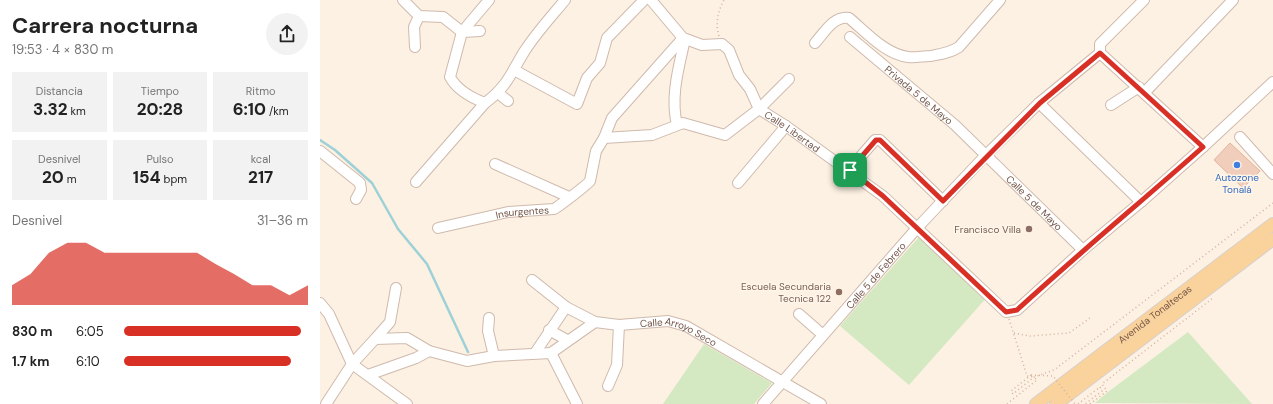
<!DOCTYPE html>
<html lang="es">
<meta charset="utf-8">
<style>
:root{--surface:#fff;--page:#f2f2f2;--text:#222;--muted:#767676;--accent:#d93025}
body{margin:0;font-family:"DM Sans",sans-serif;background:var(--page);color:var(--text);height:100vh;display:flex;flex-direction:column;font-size:15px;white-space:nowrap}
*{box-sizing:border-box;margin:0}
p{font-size:13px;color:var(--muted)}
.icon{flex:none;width:22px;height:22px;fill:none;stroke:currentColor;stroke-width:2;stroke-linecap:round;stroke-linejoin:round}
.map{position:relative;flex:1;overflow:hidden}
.panel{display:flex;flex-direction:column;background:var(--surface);width:320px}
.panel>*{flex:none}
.pin{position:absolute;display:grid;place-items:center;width:34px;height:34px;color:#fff;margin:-17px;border-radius:8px;box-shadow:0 2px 6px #0006}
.round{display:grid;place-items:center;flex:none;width:42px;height:42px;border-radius:21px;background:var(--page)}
.head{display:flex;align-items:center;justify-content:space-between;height:68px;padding:0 12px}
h1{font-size:22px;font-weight:700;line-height:30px}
.metrics{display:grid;grid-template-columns:repeat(3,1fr);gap:6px;height:68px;padding:4px 12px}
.metrics div{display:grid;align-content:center;border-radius:0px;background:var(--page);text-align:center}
.metrics b{font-size:17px;font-weight:700}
.metrics small{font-size:11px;font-weight:400}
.metrics p{font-size:11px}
.chart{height:112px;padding:8px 12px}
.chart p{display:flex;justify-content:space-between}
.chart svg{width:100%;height:72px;margin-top:4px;fill:var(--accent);opacity:.7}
ul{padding:0 12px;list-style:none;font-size:13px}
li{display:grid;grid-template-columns:64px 48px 1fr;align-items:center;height:30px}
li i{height:10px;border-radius:5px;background:var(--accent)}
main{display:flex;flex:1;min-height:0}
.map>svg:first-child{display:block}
.green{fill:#d4e9c2}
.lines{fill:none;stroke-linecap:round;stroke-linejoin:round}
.stream{stroke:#9ed1d7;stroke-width:2.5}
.building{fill:#f1cebb;stroke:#e4b39c}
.minor-casing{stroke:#cfbaad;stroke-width:12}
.major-casing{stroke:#d8d0cc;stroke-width:14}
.path{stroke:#d6b19e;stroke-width:1.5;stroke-dasharray:1 3;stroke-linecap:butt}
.minor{stroke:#fff;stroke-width:10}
.major{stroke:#fad29c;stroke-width:12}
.path-bridge{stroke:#d6b19e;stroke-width:1.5;stroke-dasharray:1 3;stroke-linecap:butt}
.route-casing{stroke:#fff;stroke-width:8}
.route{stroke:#d93025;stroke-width:5}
.shop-dot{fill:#3f7fe0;stroke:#fff5e9;stroke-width:1.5}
.education-dot{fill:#8d6e63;stroke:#fff5e9;stroke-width:1.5}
.labels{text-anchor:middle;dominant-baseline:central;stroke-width:3;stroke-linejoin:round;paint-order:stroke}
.street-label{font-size:10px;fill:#745649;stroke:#fff5e9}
.shop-label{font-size:10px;fill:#366cbe;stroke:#fff5e9}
.education-label{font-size:10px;fill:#785e54;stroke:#fff5e9;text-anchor:end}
</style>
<main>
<section class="panel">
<div class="head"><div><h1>Carrera nocturna</h1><p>19:53 · 4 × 830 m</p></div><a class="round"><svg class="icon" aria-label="share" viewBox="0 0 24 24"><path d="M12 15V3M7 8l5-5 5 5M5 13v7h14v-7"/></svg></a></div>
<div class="metrics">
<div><p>Distancia</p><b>3.32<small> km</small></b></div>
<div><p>Tiempo</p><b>20:28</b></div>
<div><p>Ritmo</p><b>6:10<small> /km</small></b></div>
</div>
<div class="metrics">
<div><p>Desnivel</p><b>20<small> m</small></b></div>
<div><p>Pulso</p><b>154<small> bpm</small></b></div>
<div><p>kcal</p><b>217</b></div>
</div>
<div class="chart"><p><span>Desnivel</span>31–36 m</p>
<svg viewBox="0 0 160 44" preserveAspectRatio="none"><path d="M0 44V32L10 25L20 12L30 6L40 6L50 12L60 12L70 12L80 12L90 12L100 12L110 19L120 25L130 32L140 32L150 38L160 32V44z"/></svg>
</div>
<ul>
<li><b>830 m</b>6:05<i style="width:96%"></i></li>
<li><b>1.7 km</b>6:10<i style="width:91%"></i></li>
</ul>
</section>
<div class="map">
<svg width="953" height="404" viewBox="0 0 953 404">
<rect width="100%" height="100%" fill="#fcf1e3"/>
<!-- green -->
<g class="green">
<path d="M599 237 668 296 589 385 520 326Z"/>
<path d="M868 332 932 404 775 403 788 392Z"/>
<path d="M384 344 452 383 434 404H343Z"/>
</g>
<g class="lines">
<!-- stream -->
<path class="stream" d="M0 140 15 150 52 183 78 229 107 264 148 352"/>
</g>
<!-- building -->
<path class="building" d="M910 143 940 171 923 188 894 160Z"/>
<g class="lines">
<defs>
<g id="minor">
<path d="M83 0 99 16 123 17 142 32 160 31"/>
<path d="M169 0 142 32 130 77C137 90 152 98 165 103 187 87 191 73 204 52 216 33 231 17 245 0"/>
<path id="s1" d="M331 0 363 38 382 45 402 44 409 50 419 75 430 89 439 109 466 126 563 196 686 312 697 310 763 250 821 202 883 147 953 82"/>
<path id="s2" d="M530 37 635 125 763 250"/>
<path d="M495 43C504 33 514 15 529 18 546 32 565 54 588 57 595 58 603 56 610 56 621 54 630 53 639 47L680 0"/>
<path d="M95 47 94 27 99 16"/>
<path d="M780 53 883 147"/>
<path d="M194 70 257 104 267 78 280 63 287 38 324 0"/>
<path d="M825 92 913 0"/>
<path d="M178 93 188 101"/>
<path d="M719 103 821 202"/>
<path d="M791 105 819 87"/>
<path d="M357 125C350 96 359 67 365 39"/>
<path d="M920 137 953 174"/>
<path d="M284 138 332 135 363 123 405 135 439 109 469 79"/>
<path d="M0 151 40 183 41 190 36 199"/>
<path d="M175 164 249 197"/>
<path d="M529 170 555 140H560L623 201"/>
<path d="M96 182 165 103"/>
<path d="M418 183 466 126"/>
<path id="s3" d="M118 228 188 212 234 209C238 207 267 185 270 181L276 151 284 138 292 118 363 38"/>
<path id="s4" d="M212 280 246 307 275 322 299 325 348 321 366 326 501 404"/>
<path d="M0 303 9 314 32 364 87 404"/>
<path d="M479 314 503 335"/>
<path d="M169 318 168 331 174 356"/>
<path d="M229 330 247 340"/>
<path d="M55 339 70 322 76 288"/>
<path d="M215 353 246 307"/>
<path d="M231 353 257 404"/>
<path d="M48 375 96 358 109 351"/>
<path d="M288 386 297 365 299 325"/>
<path d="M6 404 32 364 55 339 87 338 109 351 147 361 174 356 231 353 275 322"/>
<path id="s5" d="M443 404 597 228 665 156 719 103 780 53V44L824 0"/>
</g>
<g id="major">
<path id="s6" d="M716 404 953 224"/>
<path d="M736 404 953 239"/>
</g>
</defs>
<!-- minor casing -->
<use href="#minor" class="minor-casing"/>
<!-- major casing -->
<use href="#major" class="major-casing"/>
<!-- path -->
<g class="path">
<path d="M399 36C395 24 398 11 404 0"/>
<path d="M689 319 707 376 714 377"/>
<path d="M694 333 710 336 749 333 770 318"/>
<path d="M711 375 691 391 693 394 714 377 734 370 953 203"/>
<path d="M687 404 717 380 714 377"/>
<path d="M758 404 780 387 782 391 765 404"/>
<path d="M770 404 787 391 782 384 893 298"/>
</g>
<!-- minor -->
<use href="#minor" class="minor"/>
<!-- major -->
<use href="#major" class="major"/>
<!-- path-bridge -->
<path class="path-bridge" d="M711 375 733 376 755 404"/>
</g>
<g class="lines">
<defs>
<path id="route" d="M780 53 883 147C821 202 758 254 697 310L686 312 563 196 530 170 556 140H560L623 201 720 103Z"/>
</defs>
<!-- route casing -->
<use href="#route" class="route-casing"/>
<!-- route -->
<use href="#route" class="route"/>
</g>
<!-- markers -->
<circle class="shop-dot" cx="917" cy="165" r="4"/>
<g class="education-dot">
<circle cx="709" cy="229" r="4"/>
<circle cx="519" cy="292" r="4"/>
</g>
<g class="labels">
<!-- street labels -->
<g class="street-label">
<text stroke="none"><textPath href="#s2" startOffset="90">Privada 5 de Mayo</textPath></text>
<text stroke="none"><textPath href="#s1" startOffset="206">Calle Libertad</textPath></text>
<text stroke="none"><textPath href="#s2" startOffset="248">Calle 5 de Mayo</textPath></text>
<text stroke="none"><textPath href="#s3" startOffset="86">Insurgentes</textPath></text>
<text stroke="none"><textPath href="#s5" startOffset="171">Calle 5 de Febrero</textPath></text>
<text stroke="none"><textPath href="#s6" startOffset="149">Avenida Tonaltecas</textPath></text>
<text stroke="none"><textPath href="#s4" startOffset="162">Calle Arroyo Seco</textPath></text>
</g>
<!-- shop labels -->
<g class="shop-label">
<text x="917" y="177">Autozone<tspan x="917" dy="12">Tonalá</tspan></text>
</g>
<!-- education labels -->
<g class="education-label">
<text x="701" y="229">Francisco Villa</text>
<text x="511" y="286">Escuela Secundaria<tspan x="511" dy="12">Tecnica 122</tspan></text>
</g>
</g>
</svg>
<div class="pin" style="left:530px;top:170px;background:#1e9e55"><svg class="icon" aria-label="arrive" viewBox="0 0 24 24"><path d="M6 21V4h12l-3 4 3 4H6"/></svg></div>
</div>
</main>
